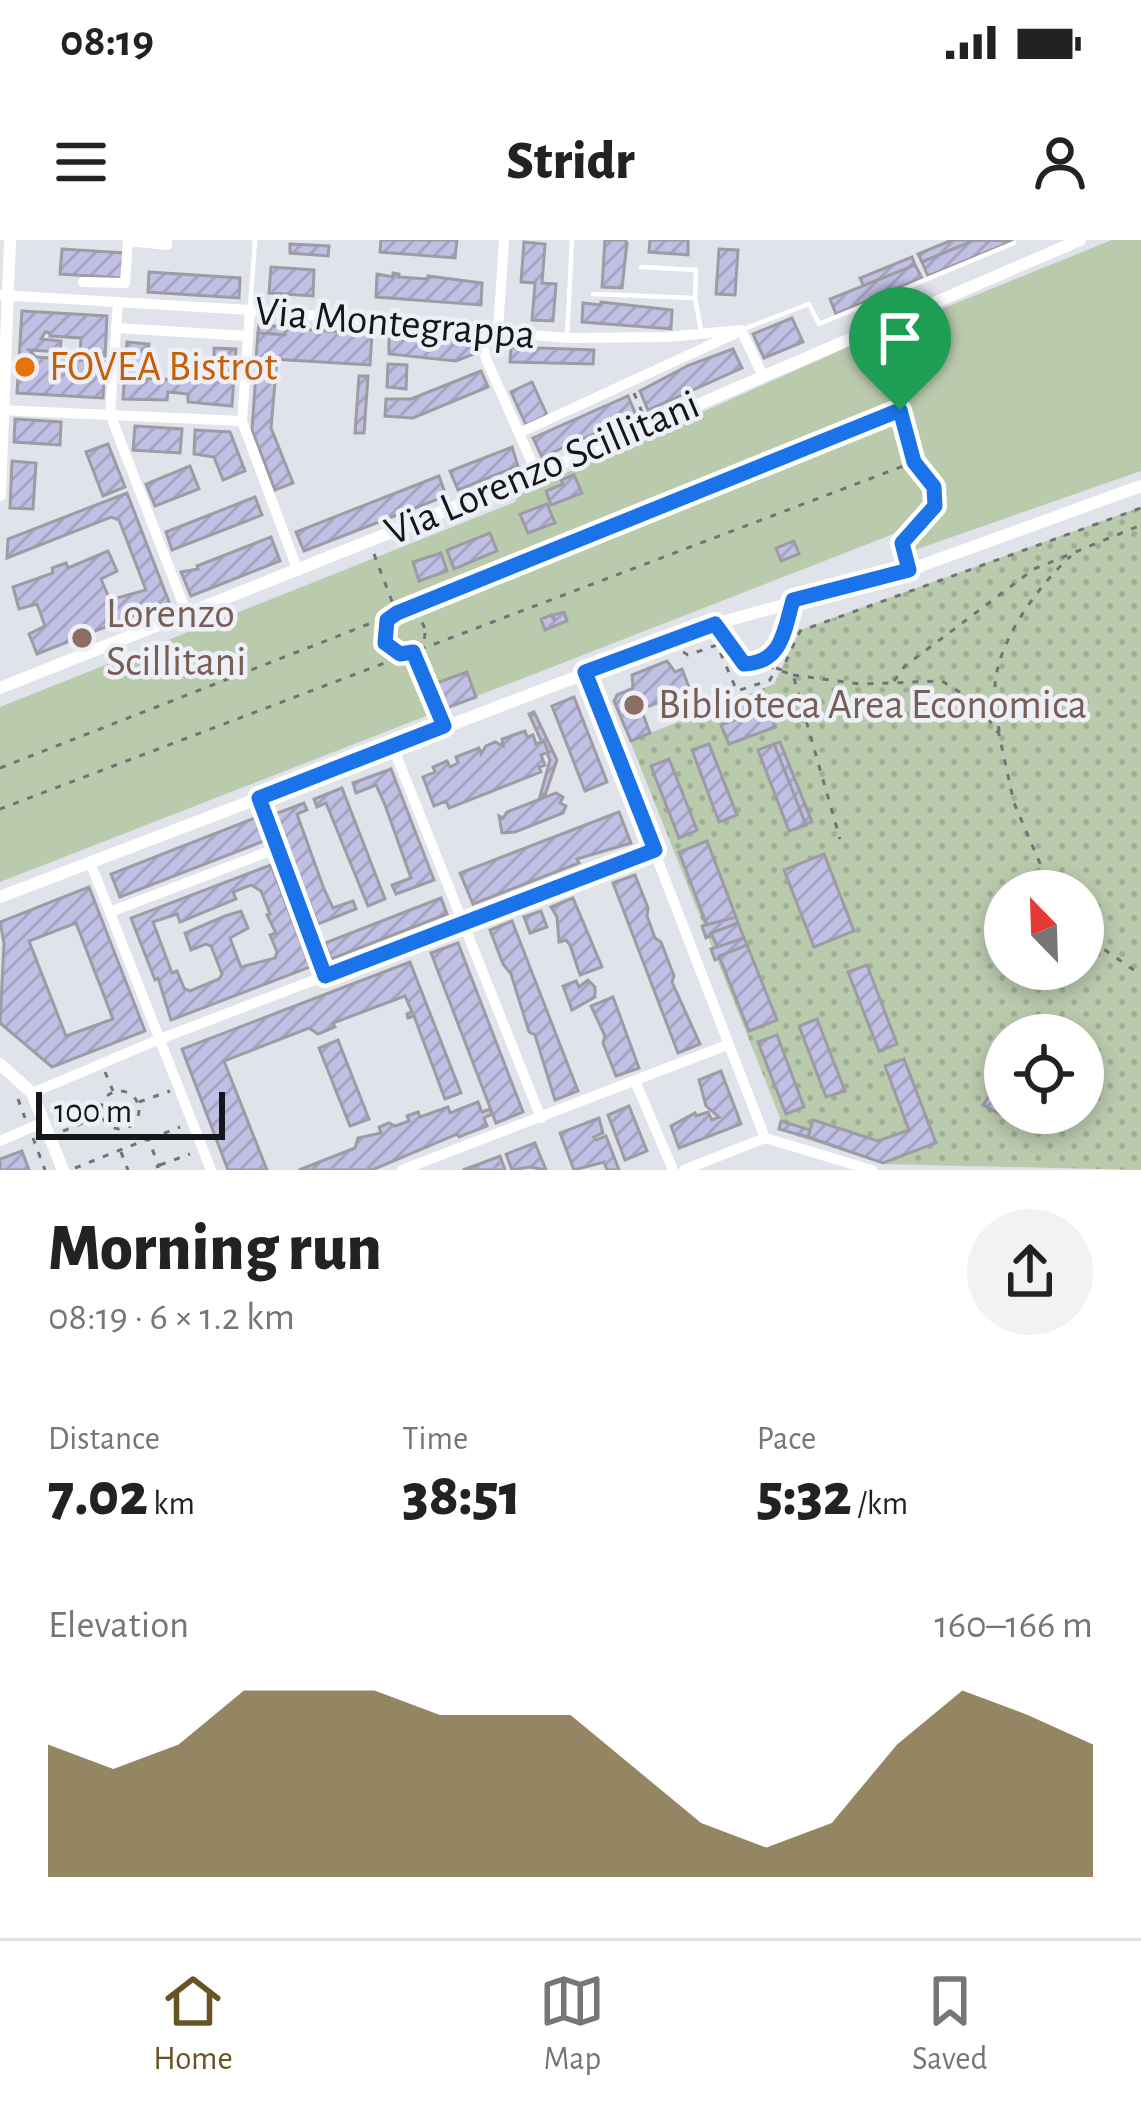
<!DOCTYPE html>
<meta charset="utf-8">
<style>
:root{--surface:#fff;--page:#f2f2f2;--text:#222;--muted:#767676;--line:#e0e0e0;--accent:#685322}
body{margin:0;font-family:"Alegreya Sans",sans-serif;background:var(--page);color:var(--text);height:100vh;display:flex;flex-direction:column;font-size:45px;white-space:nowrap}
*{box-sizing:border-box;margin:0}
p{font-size:39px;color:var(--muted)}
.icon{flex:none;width:66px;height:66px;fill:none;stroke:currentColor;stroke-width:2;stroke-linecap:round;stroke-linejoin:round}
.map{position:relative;height:930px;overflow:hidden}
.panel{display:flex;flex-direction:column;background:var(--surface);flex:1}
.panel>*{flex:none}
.needle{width:78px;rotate:337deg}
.controls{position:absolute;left:984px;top:630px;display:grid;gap:24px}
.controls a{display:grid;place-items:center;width:120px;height:120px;border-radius:50%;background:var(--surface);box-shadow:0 6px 18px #0003;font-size:60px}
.scale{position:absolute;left:36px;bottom:30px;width:189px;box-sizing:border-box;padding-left:12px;border:6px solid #151619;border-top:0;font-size:33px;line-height:42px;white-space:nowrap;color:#151619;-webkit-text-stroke:9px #eef0f8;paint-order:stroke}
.pin{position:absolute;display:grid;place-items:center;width:102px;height:102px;color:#fff;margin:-123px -51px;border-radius:50% 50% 50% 0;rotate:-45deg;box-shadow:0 0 12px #0007}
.pin .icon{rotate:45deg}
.round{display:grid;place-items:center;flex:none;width:126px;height:126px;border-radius:63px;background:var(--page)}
.summary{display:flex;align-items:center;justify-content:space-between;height:204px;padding:0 48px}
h1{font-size:66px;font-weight:800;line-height:90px}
.figures{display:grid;grid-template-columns:repeat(3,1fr);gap:18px;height:204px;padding:12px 48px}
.figures div{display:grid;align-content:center}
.figures b{font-size:60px;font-weight:800}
.figures small{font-size:33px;font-weight:400}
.figures p{font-size:33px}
.chart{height:336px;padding:24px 48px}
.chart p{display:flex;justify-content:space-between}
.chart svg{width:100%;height:216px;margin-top:12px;fill:var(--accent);opacity:.7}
.status{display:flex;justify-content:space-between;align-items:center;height:84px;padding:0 60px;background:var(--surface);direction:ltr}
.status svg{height:33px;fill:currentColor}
header{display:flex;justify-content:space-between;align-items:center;height:156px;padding:0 48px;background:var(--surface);font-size:54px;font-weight:800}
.tab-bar{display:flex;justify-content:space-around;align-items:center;height:168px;border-top:3px solid var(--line);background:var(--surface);font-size:33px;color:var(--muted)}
.tab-bar a{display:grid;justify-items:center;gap:6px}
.tab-bar .current{color:var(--accent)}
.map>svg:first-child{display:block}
.grass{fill:url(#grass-dots);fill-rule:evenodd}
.park{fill:#bacaad}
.building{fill:url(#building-hatch);stroke:#9d9ca4;stroke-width:3;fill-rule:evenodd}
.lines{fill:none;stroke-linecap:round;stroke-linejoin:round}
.path{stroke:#717378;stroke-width:3;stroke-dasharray:6 9;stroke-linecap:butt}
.service{stroke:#fff;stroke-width:4.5}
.minor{stroke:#fff;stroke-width:10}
.tertiary{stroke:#fff;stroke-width:12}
.route-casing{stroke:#fff;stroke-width:24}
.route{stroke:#1a73e8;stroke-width:15}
.food-dot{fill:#e8710a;stroke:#eef0f8;stroke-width:4.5}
.education-dot{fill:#8d6e63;stroke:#eef0f8;stroke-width:4.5}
.labels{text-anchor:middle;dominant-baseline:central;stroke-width:9;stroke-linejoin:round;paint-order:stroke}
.street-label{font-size:42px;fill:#151619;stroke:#eef0f8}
.food-label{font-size:42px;fill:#c56008;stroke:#eef0f8;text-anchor:start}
.education-label{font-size:42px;fill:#785e54;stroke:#eef0f8;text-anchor:start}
</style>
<div class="status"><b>08:19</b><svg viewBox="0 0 49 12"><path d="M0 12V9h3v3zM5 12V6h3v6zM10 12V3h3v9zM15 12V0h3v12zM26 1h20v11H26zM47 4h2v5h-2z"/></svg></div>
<header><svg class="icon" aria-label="menu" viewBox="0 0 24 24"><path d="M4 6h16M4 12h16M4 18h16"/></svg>Stridr<svg class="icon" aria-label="person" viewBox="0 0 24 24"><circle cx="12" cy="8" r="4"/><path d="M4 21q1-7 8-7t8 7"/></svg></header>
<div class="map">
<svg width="1141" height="930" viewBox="0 0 1141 930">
<defs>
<pattern id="grass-dots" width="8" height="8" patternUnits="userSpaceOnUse" patternTransform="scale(3)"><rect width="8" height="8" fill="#bacaad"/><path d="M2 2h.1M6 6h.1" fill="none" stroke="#9fad94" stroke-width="1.8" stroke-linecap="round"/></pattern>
<pattern id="building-hatch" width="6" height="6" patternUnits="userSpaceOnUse" patternTransform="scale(3)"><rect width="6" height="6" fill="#c1bfe3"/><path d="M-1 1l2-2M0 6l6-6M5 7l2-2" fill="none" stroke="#a5a3c2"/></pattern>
</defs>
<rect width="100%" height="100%" fill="#e1e3eb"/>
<!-- grass -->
<path class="grass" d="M1141 267V930L882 924 778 890 781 880 630 501 774 444 800 390ZM1005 651H1083V729H1005ZM1005 795H1083V873H1005Z"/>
<!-- park -->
<path class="park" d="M1112 0H1141V231L906 313 896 293 0 642V467L515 262 519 254 857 103Z"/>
<!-- building -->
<g class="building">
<path d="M381 0H457L455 18 380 12Z"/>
<path d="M605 0H625L627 3 622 48 602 47Z"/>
<path d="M650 0H688V15L649 12Z"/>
<path d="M952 0H975L922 22 918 14Z"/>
<path d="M975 0 1013 1 928 36 922 22Z"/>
<path d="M524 2 545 4 542 43 556 44 553 81 532 80 535 43 521 42Z"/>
<path d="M290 4 329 6 328 16 290 13Z"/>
<path d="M62 9 124 13 123 38 60 34Z"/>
<path d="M719 9 738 10 735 55 716 54Z"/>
<path d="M912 17 915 25 864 47 860 38Z"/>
<path d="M915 25 922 38 836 74 830 59Z"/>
<path d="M271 27 314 30 313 56 269 53Z"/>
<path d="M149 32 240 38 239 58 148 52Z"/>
<path d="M393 33 399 34V37L427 39 428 36 482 43 481 65 376 57 377 34 393 37Z"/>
<path d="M601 62 672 70 671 89 582 82 583 63 601 65Z"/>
<path d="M22 71 107 76 105 116 80 115 81 98 50 96V93L45 92 41 99 61 101 60 112 29 110 36 117 105 122 103 158 17 153Z"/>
<path d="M792 78 803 102 764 118 753 94Z"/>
<path d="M259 85 286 87 285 95 258 93Z"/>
<path d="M286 88 372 94 370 125 256 118 258 93 285 95Z"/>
<path d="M389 95 469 101 474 114 456 121 389 114Z"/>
<path d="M127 102 149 104 143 138 214 142V108L236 109 232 166 188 162V154L168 152 167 160 123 159Z"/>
<path d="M511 107 594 110 593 124 510 122Z"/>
<path d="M733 109 742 128 648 170 640 151 689 125Z"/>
<path d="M257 118 277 119 271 188 293 243 275 250 252 190Z"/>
<path d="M388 124 407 125 406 149 387 147Z"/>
<path d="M481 131 488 147 413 178 385 176 386 159H411Z"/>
<path d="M359 136H368L364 193H355Z"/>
<path d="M532 142 547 175 526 185 511 152Z"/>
<path d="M628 156 636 175 542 217 533 198Z"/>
<path d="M15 179 61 182 60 205 14 202Z"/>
<path d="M135 186 182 189 180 213 133 210Z"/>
<path d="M195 190 230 192 245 231 223 240 214 217 194 214Z"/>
<path d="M108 204 125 247 103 256 86 212Z"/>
<path d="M512 207 518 226 458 250 450 231Z"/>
<path d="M12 221 36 223 33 269 10 268Z"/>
<path d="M190 226 199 249 155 266 146 244Z"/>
<path d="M574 235 582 253 551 265 546 251 563 244 561 240Z"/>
<path d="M439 236 446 256 304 311 296 292Z"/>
<path d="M127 253 169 362 37 414 29 394 45 386 37 364 19 369 13 347 53 333 52 328 66 323 68 328 108 311 117 331 101 339 110 360 146 350 119 280 111 277 7 318 8 299Z"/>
<path d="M255 257 262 275 172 310 166 292Z"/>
<path d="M547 264 555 283 528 293 520 274Z"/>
<path d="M490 293 497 311 454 329 447 310Z"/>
<path d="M271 297 280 321 191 356 181 332 198 329 197 326Z"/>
<path d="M794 301 799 314 781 321 776 308Z"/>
<path d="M441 313 447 331 419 341 413 322Z"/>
<path d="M564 372 567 381 545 390 541 379 551 375 555 381 553 375Z"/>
<path d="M667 421 675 432 682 429 693 458 687 460 683 453 641 469 650 493 631 501 614 461 617 455 633 448 632 435Z"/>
<path d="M467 432 476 457 441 470 431 445Z"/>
<path d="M574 457 607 542 585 551 552 466Z"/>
<path d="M768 468 775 487 729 504 721 485Z"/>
<path d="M534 472 557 520 544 558 539 560 550 520 529 474Z"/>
<path d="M525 491 527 497 533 495 536 504 544 501 548 512 541 515 545 525 539 527 541 532 449 568 446 561 434 566 423 537 435 532 433 527 447 521 450 527 458 523 456 517 479 508 481 514 486 506 495 502 503 506 502 499Z"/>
<path d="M780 502 812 582 805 584 774 504Z"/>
<path d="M709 504 737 575 719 582 692 510Z"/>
<path d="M774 504 806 585 789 591 758 510Z"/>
<path d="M669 519 697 590 679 598 651 526Z"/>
<path d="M391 529 434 640 396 654 392 645 411 638 385 565 376 545 356 553 353 543Z"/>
<path d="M342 548 385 659 368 666 326 563 317 567 314 559Z"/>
<path d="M556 553 563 557 560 563 566 566 563 573 515 592 502 593 499 576 503 578 507 572Z"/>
<path d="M304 563 307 570 297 574 324 649 333 668 353 661 356 669 318 684 275 574Z"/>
<path d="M619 572 631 603 577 619 579 623 473 664 460 633Z"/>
<path d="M255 578 264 601 120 657 111 634Z"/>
<path d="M707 601 736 677 708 688 679 612Z"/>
<path d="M824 614 854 691 814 707 784 630Z"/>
<path d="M271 625 310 727 171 780 158 738 155 740 131 678ZM251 645 261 651 270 674 267 675 276 693 270 695 277 712 275 718 241 727 230 698 248 688 241 671 225 676 185 693 191 710 206 704 211 706 222 734 219 739 190 751 184 748 177 731 172 733 153 682 177 674 180 682 236 659 233 652Z"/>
<path d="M635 635 648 668 647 676 655 698 661 702 674 736 672 742 700 804 678 813 613 643Z"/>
<path d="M89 647 145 791 52 827 0 783 4 703 0 682ZM76 683 113 779 66 796 29 701Z"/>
<path d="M441 658 447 674 331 719 325 703Z"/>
<path d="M573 658 602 727 580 735 570 705 566 700 559 702 557 677 551 667Z"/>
<path d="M541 671 547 687 530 693 524 677Z"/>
<path d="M736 677 738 683 706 698 702 686Z"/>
<path d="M512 681 578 851 555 860 535 795 529 792 511 734 503 724 490 690Z"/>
<path d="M738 683 744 698 718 708 711 693Z"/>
<path d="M744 698 747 705 715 720 711 709Z"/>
<path d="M458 703 523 872 496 883 431 713Z"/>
<path d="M747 705 777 780 749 791 719 716Z"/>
<path d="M410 722 461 853 445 859 414 776 408 778 407 774 412 772 405 756 333 783 335 787 318 794 309 788 224 821 267 930H228L182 809Z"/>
<path d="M867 725 897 804 879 811 848 732Z"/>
<path d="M588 740 595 747V757L572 770 563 746 576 741 579 747Z"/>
<path d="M613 757 639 828 616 836 603 803 605 796 591 766Z"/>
<path d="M817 779 845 851 826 857 799 786Z"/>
<path d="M777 795 804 867 786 874 758 802Z"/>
<path d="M338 800 369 879 350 886 319 808Z"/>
<path d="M904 819 936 903 883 923 808 897 813 880 878 901 909 890 885 826Z"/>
<path d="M721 831 741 884 679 908 671 886 695 873 696 876 708 872 712 880 719 877 706 866 699 840Z"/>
<path d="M992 852 1005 859 1000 874 983 865Z"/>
<path d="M478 862 482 872 490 869 492 874 484 878 487 886 459 897 457 894 372 930H299L355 908 358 898 381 893 379 887 389 883 395 886 409 881 407 876 418 872 420 877 448 867 450 873Z"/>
<path d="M629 866 647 911 625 920 608 875Z"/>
<path d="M599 878 603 893 594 897 596 900 606 896 619 930H607L604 922 574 930 560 893Z"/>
<path d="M781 881 810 890 808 897 779 889Z"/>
<path d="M535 903 546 930 530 927 512 930 506 914Z"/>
<path d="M22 911 29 930H0V919Z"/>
<path d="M500 916 505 930H463L498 917Z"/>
</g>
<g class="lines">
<!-- path -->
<g class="path">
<path d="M634 153 644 177"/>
<path d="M374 314 396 372"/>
<path d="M904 317 902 303 935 265 934 246 914 222"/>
<circle cx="404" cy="393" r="21"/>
<path d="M683 412 688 415 717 405 737 451 770 440 776 428 782 430 800 391 1141 268"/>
<path d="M414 414 441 477"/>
<path d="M768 426 793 435 840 599"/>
<path d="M793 435 860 444 942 441 977 463 999 494 1014 563 1045 635 1056 651"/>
<path d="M894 441 905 426 1034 329 1141 285"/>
<path d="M999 492C998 477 994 460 995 445 998 400 1039 345 1071 316"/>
<path d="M0 528 397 373 900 170 914 222 0 569"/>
<path d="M1083 689 1092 701 1141 735"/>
<path d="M105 832 113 851"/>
<circle cx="120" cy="870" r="19"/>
<path d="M18 859 25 878"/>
<path d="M139 862 170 851"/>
<path d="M63 891 103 875"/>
<path d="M33 898 45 930"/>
<path d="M150 899 180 887"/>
<path d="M121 912 128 930"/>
<path d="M160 925 190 914"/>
<path d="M75 928 148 899 159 926 148 930"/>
</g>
<!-- service -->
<g class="service">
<path d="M641 27 696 30 695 58 701 90"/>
<path d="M593 54 695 58"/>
<path d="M250 70 255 0"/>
<path d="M741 90 809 64 819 84 1014 3"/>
<path d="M567 98 572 0"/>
<path d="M718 388 744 424C779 423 782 397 790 368"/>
</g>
<!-- minor -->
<g class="minor">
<path d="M128 1 167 5V0"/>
<path d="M83 42 125 43 128 0"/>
<path d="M0 55 250 70 567 98 667 97 741 90 762 134"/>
<path d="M118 62 110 174 187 374"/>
<path d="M250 70 242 181 298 331"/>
<path d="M116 88 248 96"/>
<path d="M478 88 487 121 537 234"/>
<path d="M498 90 504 0"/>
<path d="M0 170 242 181"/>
<path d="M519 193 734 94"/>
<path d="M585 432 765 898"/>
<path d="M392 505 541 878"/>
<path d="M259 558 325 736"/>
<path d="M90 622 211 930"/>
<path d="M110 672 278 608"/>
<path d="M635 841 673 930"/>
<path d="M32 853 160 799 655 610"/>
<path d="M765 898 872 930"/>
<path d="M0 901 44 882"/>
<path d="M402 930 727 805"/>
<path d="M684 930 765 898"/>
</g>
<!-- tertiary -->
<g class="tertiary">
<path d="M0 255 10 0"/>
<path d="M0 448 537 234 1080 0"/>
<path d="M0 657 715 384 909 330 1141 246"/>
<path d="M0 824 32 853 63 930"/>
</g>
</g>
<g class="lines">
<defs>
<path id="route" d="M900 170 914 222 934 247 935 266 902 303 909 330 793 360C784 391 782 423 744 424L715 384 585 432 655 610 325 736 259 558 444 486 413 412 400 414 385 403 387 380 397 373Z"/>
</defs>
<!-- route casing -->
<use href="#route" class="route-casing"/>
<!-- route -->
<use href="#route" class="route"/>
</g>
<!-- markers -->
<circle class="food-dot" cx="25" cy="127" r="12"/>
<g class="education-dot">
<circle cx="82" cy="398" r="12"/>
<circle cx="634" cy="465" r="12"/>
</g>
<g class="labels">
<!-- street labels -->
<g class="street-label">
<text transform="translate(395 83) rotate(5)">Via Montegrappa</text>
<text transform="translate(542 228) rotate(-23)">Via Lorenzo Scillitani</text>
</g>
<!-- food labels -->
<g class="food-label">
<text x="49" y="127">FOVEA Bistrot</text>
</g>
<!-- education labels -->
<g class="education-label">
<text x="106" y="374">Lorenzo<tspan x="106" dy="48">Scillitani</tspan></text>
<text x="658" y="465">Biblioteca Area Economica</text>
</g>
</g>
</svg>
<div class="controls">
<a><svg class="needle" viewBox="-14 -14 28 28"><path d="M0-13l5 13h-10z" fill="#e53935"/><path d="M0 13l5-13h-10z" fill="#767676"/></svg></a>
<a><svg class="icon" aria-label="locate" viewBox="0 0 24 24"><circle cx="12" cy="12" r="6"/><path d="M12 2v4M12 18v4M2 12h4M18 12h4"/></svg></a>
</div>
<div class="scale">100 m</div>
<div class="pin" style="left:900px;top:170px;background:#1e9e55"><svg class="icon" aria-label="arrive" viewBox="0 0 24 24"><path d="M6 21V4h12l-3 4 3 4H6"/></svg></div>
</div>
<section class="panel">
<div class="summary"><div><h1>Morning run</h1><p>08:19 · 6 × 1.2 km</p></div><a class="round"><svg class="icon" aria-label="share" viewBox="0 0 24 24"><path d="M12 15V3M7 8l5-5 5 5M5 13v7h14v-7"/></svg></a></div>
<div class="figures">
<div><p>Distance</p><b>7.02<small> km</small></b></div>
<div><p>Time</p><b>38:51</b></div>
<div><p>Pace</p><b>5:32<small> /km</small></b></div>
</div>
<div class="chart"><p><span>Elevation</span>160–166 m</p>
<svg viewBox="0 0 160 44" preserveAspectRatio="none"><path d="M0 44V17L10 22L20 17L30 6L40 6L50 6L60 11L70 11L80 11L90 22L100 33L110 38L120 33L130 17L140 6L150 11L160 17V44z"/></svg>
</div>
</section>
<nav class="tab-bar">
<a class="current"><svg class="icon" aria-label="home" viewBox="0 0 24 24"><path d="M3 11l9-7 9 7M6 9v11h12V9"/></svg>Home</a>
<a><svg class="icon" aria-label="map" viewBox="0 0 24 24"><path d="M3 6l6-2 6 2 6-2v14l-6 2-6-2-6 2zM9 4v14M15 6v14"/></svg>Map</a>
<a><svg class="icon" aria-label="saved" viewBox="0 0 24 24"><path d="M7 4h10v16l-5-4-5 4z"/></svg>Saved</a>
</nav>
